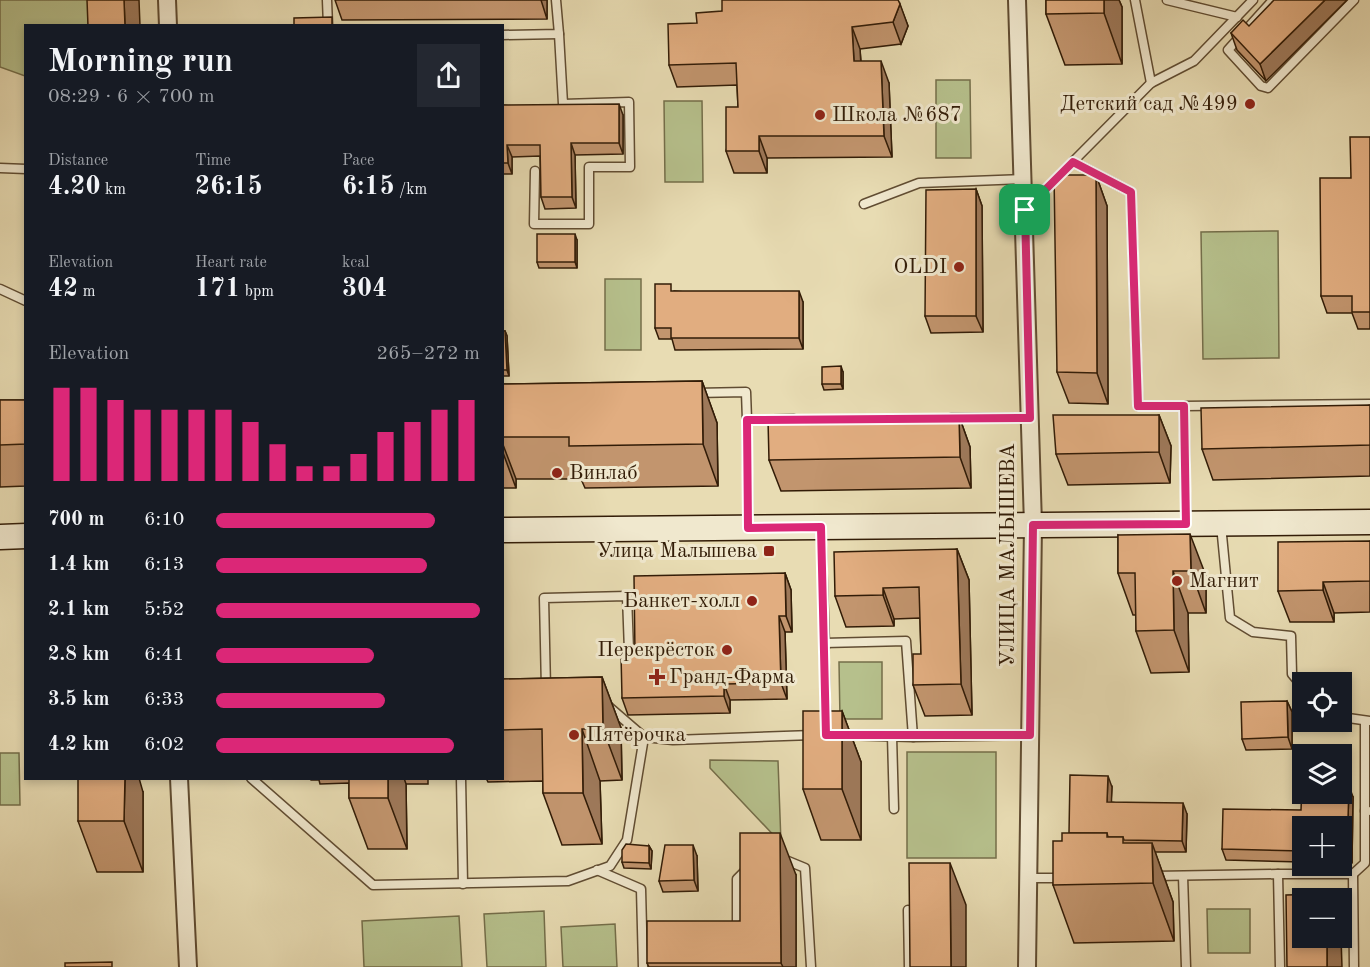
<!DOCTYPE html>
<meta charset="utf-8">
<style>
:root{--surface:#171b24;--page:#242831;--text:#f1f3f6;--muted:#9ea1a6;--accent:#db2777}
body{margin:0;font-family:"Old Standard TT",serif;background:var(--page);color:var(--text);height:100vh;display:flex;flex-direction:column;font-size:22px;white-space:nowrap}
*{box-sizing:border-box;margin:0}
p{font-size:20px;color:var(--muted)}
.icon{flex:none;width:33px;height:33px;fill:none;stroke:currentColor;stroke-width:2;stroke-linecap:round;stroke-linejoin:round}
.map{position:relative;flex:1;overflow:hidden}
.sheet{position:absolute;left:24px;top:24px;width:480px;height:756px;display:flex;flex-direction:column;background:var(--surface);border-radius:0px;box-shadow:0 3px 9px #0003}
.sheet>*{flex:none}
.buttons{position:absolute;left:1292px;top:672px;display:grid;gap:12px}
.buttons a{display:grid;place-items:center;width:60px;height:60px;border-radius:0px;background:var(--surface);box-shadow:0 3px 9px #0003;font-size:30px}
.pin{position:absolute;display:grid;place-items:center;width:51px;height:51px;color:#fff;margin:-26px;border-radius:12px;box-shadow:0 3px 9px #0006}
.round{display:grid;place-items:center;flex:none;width:63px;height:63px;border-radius:0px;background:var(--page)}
.headline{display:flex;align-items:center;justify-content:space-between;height:102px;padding:0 24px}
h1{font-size:33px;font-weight:700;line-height:45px}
.metrics{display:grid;grid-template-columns:repeat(3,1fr);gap:9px;height:102px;padding:6px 24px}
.metrics div{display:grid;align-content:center}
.metrics b{font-size:26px;font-weight:700}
.metrics small{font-size:16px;font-weight:400}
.metrics p{font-size:16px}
.chart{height:168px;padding:12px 24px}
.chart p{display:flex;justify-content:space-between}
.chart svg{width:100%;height:108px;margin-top:6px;stroke:var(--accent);stroke-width:6}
ul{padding:0 24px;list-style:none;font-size:20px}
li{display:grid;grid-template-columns:96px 72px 1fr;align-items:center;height:45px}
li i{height:15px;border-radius:8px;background:var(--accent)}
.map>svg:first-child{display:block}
.green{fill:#b6c08c;stroke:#746e4a;stroke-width:1.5}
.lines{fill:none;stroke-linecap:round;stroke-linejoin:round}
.service-casing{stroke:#604c32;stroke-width:11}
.minor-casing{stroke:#604c32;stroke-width:20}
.secondary-casing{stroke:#321c07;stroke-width:27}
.service{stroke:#f0e8ce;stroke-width:8}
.minor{stroke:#f0e8ce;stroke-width:16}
.secondary{stroke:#f0e8ce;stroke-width:24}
.wall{fill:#c2956e;stroke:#321c07;stroke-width:1.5}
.shaded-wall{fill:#9e795a;stroke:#321c07;stroke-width:1.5}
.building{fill:#e1ad80;stroke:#321c07;stroke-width:1.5}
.route-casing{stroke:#fff;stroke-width:12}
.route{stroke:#db2777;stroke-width:8}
.poi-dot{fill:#8f2418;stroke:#f0e8ce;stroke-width:2}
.labels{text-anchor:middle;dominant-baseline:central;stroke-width:6;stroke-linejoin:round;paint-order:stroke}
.poi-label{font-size:21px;fill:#321c07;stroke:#f0e8ce;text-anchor:end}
.street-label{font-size:21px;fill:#321c07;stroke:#f0e8ce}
</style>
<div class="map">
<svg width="1370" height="967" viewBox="0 0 1370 967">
<rect width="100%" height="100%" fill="#e8dcb3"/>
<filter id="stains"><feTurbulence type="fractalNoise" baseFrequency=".00333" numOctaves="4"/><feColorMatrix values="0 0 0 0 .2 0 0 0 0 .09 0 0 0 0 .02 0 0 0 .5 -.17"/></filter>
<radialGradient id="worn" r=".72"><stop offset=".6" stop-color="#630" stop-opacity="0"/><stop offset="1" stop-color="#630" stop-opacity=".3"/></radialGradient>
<!-- green -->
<g class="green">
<path d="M0 0H88V25L26 26 25 76 0 67Z"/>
<path d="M936 80H970L971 158H936Z"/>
<path d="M664 101H702L703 182H665Z"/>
<path d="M1278 231 1279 358 1203 359 1201 232Z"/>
<rect x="605" y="279" width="36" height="71"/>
<path d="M839 662H882V719H840Z"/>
<rect x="907" y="752" width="89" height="106"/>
<path d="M19 753 20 805H0V753Z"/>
<path d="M710 760 778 761 781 843 710 768Z"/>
<path d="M1207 909H1250V953H1208Z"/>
<path d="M544 911 546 967H487L484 914Z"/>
<path d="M459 916 462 967H364L362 921Z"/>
<path d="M615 924 617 967H563L561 927Z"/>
</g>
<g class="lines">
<defs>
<g id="service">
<path d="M327 0 328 26"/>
<path d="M1135 0 1151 83"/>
<path d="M1167 0 1237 17"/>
<path d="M1273 0 1228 50 1261 86 1268 88 1354 0"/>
<path d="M502 35 559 34 556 0"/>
<path d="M1073 162 1131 192 1138 406H1184"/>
<path d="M0 168 26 169"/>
<path d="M535 171 534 224H589V167H630L629 102 563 104 559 34"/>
<path d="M864 204 919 183 1023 179"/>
<path d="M1025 210 1151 83 1194 61 1253 0"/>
<path d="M0 289 26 301"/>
<path d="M695 393 746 392 747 420"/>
<path d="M951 418H1030"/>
<path d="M1186 520 1184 406 1370 404"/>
<path d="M748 524 747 420 794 419"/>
<path d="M1221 525 1230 618 1253 632 1291 636 1292 674 1302 686"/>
<path d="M821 530 825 647"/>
<path d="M546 689 544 598 627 596 629 651"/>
<path d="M608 706 644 737"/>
<path d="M1341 717 1370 721"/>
<path d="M1365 721V811"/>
<path d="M826 722 824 643 906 641 913 737 1030 735"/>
<path d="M841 735 913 737"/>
<path d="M892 736 894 809"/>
<path d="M251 778 373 885 568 881 610 866 627 840 644 737 673 740 813 735"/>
<path d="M461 778 463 884"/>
<path d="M781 861H788L805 868 811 967"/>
<path d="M597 870 641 889 643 967"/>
<path d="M1278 874H1353L1354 967"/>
<path d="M1353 874 1365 863V811H1368"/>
<path d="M1155 876 1278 874 1280 967"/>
<path d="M1183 876 1186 967"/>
<path d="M1028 878H1064"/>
<path d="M908 910 909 967"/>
<path d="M737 930V879L747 869"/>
</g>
<g id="minor">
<path d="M167 0 168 26"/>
<path d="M1017 0 1033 525 1027 967"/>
<path d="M179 778 188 967"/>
</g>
<g id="secondary">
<path d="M502 530 1370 522"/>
<path d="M0 537 26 536"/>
</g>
</defs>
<!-- service casing -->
<use href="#service" class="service-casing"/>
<!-- minor casing -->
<use href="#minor" class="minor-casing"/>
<!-- secondary casing -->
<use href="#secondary" class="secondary-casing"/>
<!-- service -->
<use href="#service" class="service"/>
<!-- minor -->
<use href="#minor" class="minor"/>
<!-- secondary -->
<use href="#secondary" class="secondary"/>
</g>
<!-- wall -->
<g class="wall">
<path d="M335 0H547V19L342 20Z"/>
<path d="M898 0 908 26 901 44 860 49 861 61 889 83 892 157 767 158V173H734L726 151 738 107 737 85 677 87 669 65 697 23 722 11Z"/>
<path d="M1046 0H1119L1122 7V64L1065 65 1046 14Z"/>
<path d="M1249 26 1266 81 1237 50 1231 33Z"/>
<path d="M502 105 623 115V154L575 155 576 208 545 209 541 197 540 156 512 157V174H502Z"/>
<path d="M1370 137V329H1358L1352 313H1327L1321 296 1351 178Z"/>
<path d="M1096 175 1107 206 1108 404 1069 403 1057 372Z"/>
<path d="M976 189 982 206 983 332 931 333 925 316Z"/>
<path d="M577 240V268H539L537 262Z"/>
<path d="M674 291 803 302V349L675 350 672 339H659L655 328Z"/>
<path d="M502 331H505L507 336 509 376H502Z"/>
<path d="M843 372V389L824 390 822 384Z"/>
<path d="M702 381 717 423 718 486 585 488 581 479H516V488H502V384Z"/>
<path d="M0 400H26V486L0 487Z"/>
<path d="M1370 405V476L1213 480 1202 449Z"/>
<path d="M1159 415 1171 446 1170 483 1068 485 1056 454Z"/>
<path d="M959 416 970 447 971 488 781 491 769 460Z"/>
<path d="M1118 535 1206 576V613H1188L1189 672 1151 673 1136 631V615H1133L1118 573Z"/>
<path d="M1370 541V612L1334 613V622H1290L1278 591Z"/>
<path d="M957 549 969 580 972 715 925 716 913 685 921 654 920 618 894 619V626L846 627 835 596Z"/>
<path d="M785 573 791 590 792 632H785L787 699 730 700V713L628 715 622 698 635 654Z"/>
<path d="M602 677 621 728 622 780 600 781 602 844 562 845 543 793V781L488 782 486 778H502V679Z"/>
<path d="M1287 701 1292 712V749L1246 750 1242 739Z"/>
<path d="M842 711 861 762V840H821L803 789Z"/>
<path d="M310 778H428V784H406L407 849H368L349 798V783L320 784 319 780H311Z"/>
<path d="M1112 787 1111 802 1187 814 1186 852H1155L1173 902 1174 941 1074 943 1053 885 1062 841Z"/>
<path d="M143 792V872H97L78 821Z"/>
<path d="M1353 797 1352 863H1341V826H1302V862L1226 860 1222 849 1301 810Z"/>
<path d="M649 846 652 851 651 869 624 868 622 862Z"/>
<path d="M697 856 698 891 663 892 659 881Z"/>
<path d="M796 875V967H649L647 963 740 921Z"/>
</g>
<!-- shaded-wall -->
<g class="shaded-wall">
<path d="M124 0H139L140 26H125Z"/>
<path d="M541 0H547V19Z"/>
<path d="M1104 0H1119L1122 7V64L1104 13Z"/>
<path d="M1325 0H1347L1266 81 1260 64Z"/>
<path d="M900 4 908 26 901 44 893 22Z"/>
<path d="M852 27 860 49 862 83 854 61Z"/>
<path d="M881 61 889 83 892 157 884 136Z"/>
<path d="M619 104 623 115V154L619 143Z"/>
<path d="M759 136 767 158V173L759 151Z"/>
<path d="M571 143 575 155 576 208 572 197Z"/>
<path d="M507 145 512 157V174L508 163Z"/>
<path d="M1096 175 1107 206 1108 404 1097 373Z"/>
<path d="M976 189 982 206 983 332 976 316Z"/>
<path d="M575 234 577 240V268L575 262Z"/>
<path d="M799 291 803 302V349L799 338Z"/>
<path d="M505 331 507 336 509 376 507 370Z"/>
<path d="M841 366 843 372V389L841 384Z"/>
<path d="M702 381 717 423 718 486 703 444Z"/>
<path d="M1159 415 1171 446 1170 483 1159 452Z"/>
<path d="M959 416 970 447 971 488 960 457Z"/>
<path d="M502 442 516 479V488L502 450Z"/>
<path d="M1190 534 1206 576V613L1191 571Z"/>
<path d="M957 549 969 580 972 715 961 684Z"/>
<path d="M1173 571 1188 613 1189 672 1174 630Z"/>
<path d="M785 573 791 590 792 632 786 616Z"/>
<path d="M1323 582 1334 613V622L1323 590Z"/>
<path d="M883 588 894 619V626L883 595Z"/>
<path d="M779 616 785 632 787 699 781 683Z"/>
<path d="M602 677 621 728 622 780 603 729Z"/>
<path d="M724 684 730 700V713L724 696Z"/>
<path d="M1287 701 1292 712V749L1288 737Z"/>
<path d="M842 711 861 762V840L842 789Z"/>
<path d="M582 729 600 781 602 844 583 793Z"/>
<path d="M1108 776 1112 787 1111 813 1107 802Z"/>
<path d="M125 778H139L143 792V872L124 821Z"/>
<path d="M388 778H404L406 784 407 849 388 798Z"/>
<path d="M1349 786 1353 797 1352 863 1347 852Z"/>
<path d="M1183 803 1187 814 1186 852 1182 841Z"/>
<path d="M780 833 796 875V967H783L781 963Z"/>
<path d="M1152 843 1173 902 1174 941 1153 883Z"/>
<path d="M693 845 697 856 698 891 694 880Z"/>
<path d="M649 846 652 851 651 869 649 863Z"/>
<path d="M950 863 966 905V967H951Z"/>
<path d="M1341 937 1342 967H1327V938Z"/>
</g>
<!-- building -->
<g class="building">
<path d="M87 0H124L125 26H88Z"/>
<path d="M722 0H898L900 4 893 22 852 27 854 61H881L884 136H759V151H726V107H738L736 63 669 65 668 24 697 23 696 13 722 11Z"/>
<path d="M1046 0H1104V13L1046 14Z"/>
<path d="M1274 0H1325L1260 64 1231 33 1243 20 1249 26Z"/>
<path d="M332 17V26H294V18Z"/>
<path d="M619 104V143H571L572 197H541L540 145H507L508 163H502V105Z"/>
<path d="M1350 137H1370V312H1352V296H1321L1320 178H1351Z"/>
<path d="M1054 175H1096L1097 373 1057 372Z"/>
<path d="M976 189V316H925L926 190Z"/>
<rect x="537" y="234" width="38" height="28"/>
<path d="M655 284H671V291H799V338H671V328H655Z"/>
<path d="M502 331H505L507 370H502Z"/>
<path d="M841 366V384H822V367Z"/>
<path d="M702 381 703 444 569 446V437H502V384Z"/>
<path d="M0 400H26V444L0 445Z"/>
<path d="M1370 405V445L1202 449 1201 408Z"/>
<path d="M1053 415H1159V452L1056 454Z"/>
<path d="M959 416 960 457 769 460 768 420Z"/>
<path d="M1190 534 1191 571H1173L1174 630 1136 631 1135 573H1118V535Z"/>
<path d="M1370 541V581L1323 582V590L1278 591V542Z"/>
<path d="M957 549 961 684 913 685V654H921L919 587 883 588V595L835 596 834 552Z"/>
<path d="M785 573 786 616H779L781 683 724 684V696L622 698 621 654H635L634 576Z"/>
<path d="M602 677 603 729H582L583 793H543L542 729 502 730V679Z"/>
<path d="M1287 701 1288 737 1242 739 1241 702Z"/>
<rect x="803" y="711" width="39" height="78"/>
<path d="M1070 775 1108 776 1107 802 1183 803 1182 841 1124 840 1123 837H1108L1107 833H1069Z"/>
<path d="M78 778H125L124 821H78Z"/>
<rect x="349" y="778" width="39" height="20"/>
<path d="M1302 785V794H1341V786H1349L1347 852H1341V826H1302V851L1222 849 1223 809 1301 810Z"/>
<path d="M740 833H780L781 963H647V921H740Z"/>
<path d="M1062 833H1107V837H1123V843H1152L1153 883 1053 885V841H1062Z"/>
<path d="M626 844 649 846V863L622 862V850Z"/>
<path d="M665 845H693L694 880 659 881Z"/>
<path d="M909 863H950L951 967H910Z"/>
<path d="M1326 894V898H1302V938H1327V967H1287L1286 895Z"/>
<path d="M112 962V967H65V963Z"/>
</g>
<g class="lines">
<defs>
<path id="route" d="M1073 162 1131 192 1138 406H1184L1186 524 1033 525 1030 735H826L821 527 748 528 747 420 1030 418 1025 210Z"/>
</defs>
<!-- route casing -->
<use href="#route" class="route-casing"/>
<!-- route -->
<use href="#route" class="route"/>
</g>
<!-- markers -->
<g class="poi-dot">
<circle cx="1250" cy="104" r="6"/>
<circle cx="820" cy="115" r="6"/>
<circle cx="959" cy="267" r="6"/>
<circle cx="557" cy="473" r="6"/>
<rect x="763" y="545" width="12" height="12" rx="3"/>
<circle cx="1177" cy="581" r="6"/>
<circle cx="752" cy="601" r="6"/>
<circle cx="727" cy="650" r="6"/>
<path d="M654 668h6v6h6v6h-6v6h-6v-6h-6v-6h6z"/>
<circle cx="574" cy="735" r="6"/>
</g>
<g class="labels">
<!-- poi labels -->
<g class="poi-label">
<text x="1238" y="104">Детский сад №499</text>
<text x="832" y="115" text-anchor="start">Школа №687</text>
<text x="947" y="267">OLDI</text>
<text x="569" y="473" text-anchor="start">Винлаб</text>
<text x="757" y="551">Улица Малышева</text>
<text x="1189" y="581" text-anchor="start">Магнит</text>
<text x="740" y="601">Банкет-холл</text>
<text x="715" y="650">Перекрёсток</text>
<text x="669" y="677" text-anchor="start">Гранд-Фарма</text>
<text x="586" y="735" text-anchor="start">Пятёрочка</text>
</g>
<!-- street labels -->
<g class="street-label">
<text transform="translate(1008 555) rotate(-90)">УЛИЦА МАЛЫШЕВА</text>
</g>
</g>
<rect width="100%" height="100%" filter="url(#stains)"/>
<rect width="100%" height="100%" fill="url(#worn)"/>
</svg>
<div class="buttons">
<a><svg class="icon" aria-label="locate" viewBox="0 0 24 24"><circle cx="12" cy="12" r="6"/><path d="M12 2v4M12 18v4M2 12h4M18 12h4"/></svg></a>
<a><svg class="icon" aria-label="layers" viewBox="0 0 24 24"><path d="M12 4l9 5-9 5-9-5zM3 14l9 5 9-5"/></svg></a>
<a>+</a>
<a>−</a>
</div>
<div class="pin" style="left:1025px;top:210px;background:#1e9e55"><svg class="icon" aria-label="arrive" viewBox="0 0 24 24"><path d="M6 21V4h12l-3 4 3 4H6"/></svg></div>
<section class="sheet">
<div class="headline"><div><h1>Morning run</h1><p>08:29 · 6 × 700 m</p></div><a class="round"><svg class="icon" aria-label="share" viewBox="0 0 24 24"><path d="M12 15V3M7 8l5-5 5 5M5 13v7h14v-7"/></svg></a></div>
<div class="metrics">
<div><p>Distance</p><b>4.20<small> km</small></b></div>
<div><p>Time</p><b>26:15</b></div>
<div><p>Pace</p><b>6:15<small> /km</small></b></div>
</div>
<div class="metrics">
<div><p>Elevation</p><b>42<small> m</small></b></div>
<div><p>Heart rate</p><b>171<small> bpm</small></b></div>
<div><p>kcal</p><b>304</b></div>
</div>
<div class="chart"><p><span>Elevation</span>265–272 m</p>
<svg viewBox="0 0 160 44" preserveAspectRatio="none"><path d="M5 44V6M15 44V6M25 44V11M35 44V15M45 44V15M55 44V15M65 44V15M75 44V20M85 44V29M95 44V38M105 44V38M115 44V33M125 44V24M135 44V20M145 44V15M155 44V11"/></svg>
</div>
<ul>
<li><b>700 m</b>6:10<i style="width:83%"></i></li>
<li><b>1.4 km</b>6:13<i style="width:80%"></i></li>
<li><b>2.1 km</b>5:52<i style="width:100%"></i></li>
<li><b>2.8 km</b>6:41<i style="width:60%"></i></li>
<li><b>3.5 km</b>6:33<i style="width:64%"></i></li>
<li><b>4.2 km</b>6:02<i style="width:90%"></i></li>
</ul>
</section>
</div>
